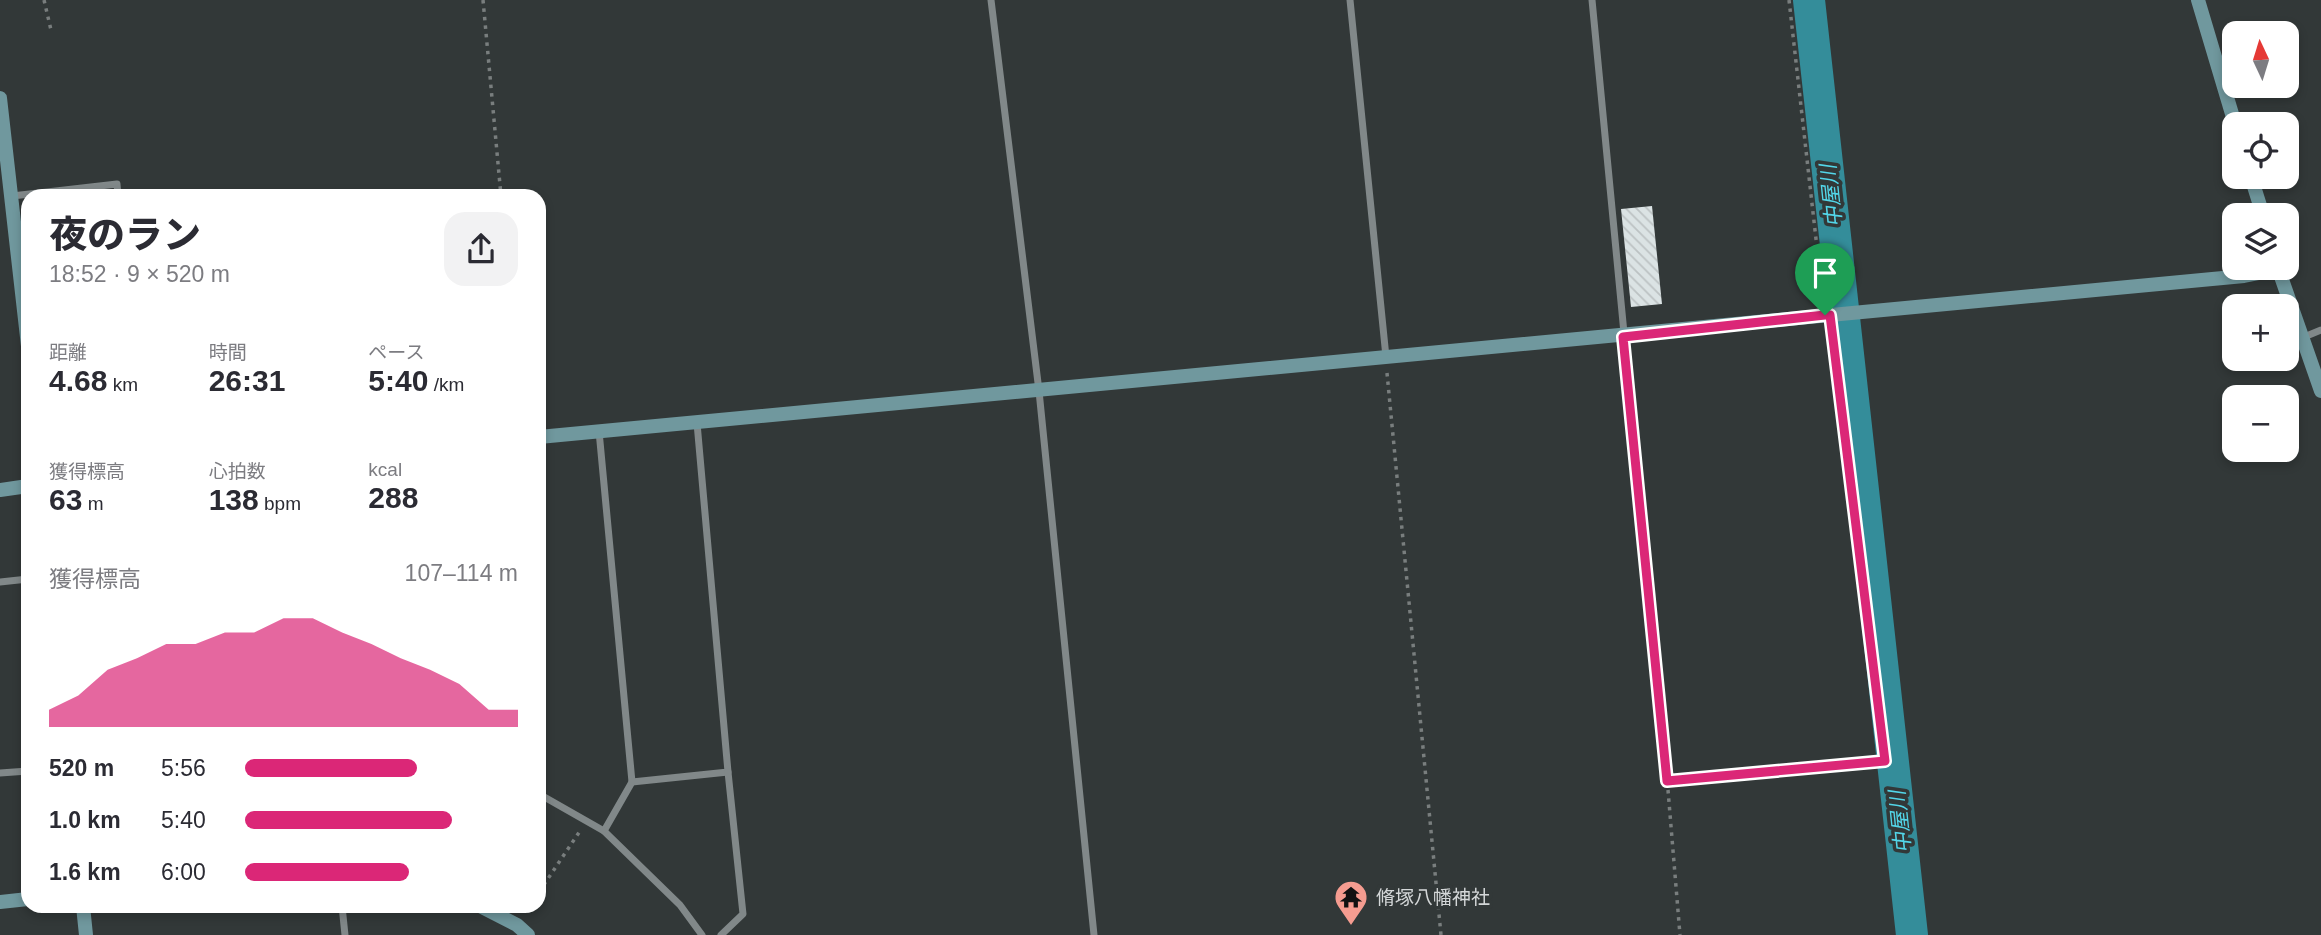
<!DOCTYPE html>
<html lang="ja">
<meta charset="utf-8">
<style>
:root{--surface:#fff;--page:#f2f2f3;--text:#2b2b33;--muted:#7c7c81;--accent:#db2777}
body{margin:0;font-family:Arial,"Noto Sans JP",sans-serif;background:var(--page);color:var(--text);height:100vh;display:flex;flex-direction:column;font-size:26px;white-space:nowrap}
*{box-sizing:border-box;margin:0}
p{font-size:23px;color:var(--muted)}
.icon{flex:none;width:38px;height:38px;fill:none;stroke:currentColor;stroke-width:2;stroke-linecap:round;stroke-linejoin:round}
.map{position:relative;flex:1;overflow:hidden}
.sheet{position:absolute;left:21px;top:189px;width:525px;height:724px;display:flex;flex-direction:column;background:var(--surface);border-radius:21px;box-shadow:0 4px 10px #0003}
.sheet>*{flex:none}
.needle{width:46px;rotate:356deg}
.fabs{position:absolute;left:2222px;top:21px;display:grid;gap:14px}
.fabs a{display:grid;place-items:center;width:77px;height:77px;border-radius:14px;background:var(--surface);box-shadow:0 4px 10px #0003;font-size:35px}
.pin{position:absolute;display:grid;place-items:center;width:60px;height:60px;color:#fff;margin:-72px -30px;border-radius:50% 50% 50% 0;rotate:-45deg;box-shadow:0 0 7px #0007}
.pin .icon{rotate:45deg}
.round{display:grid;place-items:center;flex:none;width:74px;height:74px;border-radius:21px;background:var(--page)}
.overview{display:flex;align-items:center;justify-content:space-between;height:119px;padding:0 28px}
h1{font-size:38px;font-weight:800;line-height:52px}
.metrics{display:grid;grid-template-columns:repeat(3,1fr);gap:10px;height:119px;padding:7px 28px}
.metrics div{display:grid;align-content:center}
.metrics b{font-size:30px;font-weight:800}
.metrics small{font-size:19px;font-weight:400}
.metrics p{font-size:19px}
.chart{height:196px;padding:14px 28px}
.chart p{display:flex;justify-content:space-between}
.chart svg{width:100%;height:126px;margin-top:7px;fill:var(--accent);opacity:.7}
ul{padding:0 28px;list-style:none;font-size:23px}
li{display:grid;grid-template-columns:112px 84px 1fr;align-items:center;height:52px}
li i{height:18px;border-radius:9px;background:var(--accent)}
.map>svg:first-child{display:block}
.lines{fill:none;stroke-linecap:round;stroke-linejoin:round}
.river{stroke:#348d9a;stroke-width:32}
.building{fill:url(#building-back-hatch)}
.path{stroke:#797e7e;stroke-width:3.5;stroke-dasharray:3.5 5;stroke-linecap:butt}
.street{stroke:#818889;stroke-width:7}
.secondary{stroke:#70989e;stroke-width:14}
.route-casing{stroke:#fff;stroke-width:14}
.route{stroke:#db2777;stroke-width:9}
.labels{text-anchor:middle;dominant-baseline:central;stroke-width:7;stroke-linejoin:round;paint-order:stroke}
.poi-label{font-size:19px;fill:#d4d7d8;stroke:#323838;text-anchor:start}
.water-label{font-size:21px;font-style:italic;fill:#53d6e9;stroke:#323838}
</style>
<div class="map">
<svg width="2321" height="935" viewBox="0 0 2321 935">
<defs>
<pattern id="building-back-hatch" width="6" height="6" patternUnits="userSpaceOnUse" patternTransform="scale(1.75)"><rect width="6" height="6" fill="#dbe3e4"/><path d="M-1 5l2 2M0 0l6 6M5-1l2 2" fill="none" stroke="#bcc2c3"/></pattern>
</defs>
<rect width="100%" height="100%" fill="#323838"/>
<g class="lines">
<!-- river -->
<path class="river" d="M1809 0 1912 935"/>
</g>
<!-- building -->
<path class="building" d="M1652 206 1662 304 1631 307 1621 209Z"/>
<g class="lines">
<!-- path -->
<g class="path">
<path d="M44 0 51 30"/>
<path d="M483 0 501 196"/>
<path d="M1789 0 1823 301"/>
<path d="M1387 373 1441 935"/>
<path d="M1668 790 1680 935"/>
<path d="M539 892 580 831"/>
</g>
<!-- street -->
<g class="street">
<path d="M991 0 1039 391 1094 935"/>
<path d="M1350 0 1386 357"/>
<path d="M1592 0 1667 781 1885 761 1830 315"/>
<path d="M12 196 117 184 118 196"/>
<path d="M2304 337 2321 330"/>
<path d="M599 431 632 782 604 831"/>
<path d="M0 582 28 579"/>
<path d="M0 773 28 771"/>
<path d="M632 782 728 772 697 423"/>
<path d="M539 794 604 831 680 905 702 935"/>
<path d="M342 906 345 935"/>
<path d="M721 935 743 914 728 772"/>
</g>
<!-- secondary -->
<g class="secondary">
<path d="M2198 0 2235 124"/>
<path d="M0 98 28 346"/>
<path d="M2251 177 2263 215"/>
<path d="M2278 268 2321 391"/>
<path d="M539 437 2244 276 2279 269"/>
<path d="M0 490 28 486"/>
<path d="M0 902 28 899"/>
<path d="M83 906 86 935"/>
<path d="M480 906 517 925 528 935"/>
</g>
</g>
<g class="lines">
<defs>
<path id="route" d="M1825 315H1830L1885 761 1667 781 1623 337Z"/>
</defs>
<!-- route casing -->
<use href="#route" class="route-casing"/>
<!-- route -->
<use href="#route" class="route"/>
</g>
<!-- icons -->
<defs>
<symbol id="temple-pin" viewBox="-11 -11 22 30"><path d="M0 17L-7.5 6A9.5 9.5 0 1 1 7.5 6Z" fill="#f59c90" stroke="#323838"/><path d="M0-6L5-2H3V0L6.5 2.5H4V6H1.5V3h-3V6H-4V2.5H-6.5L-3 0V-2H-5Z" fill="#111"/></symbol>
</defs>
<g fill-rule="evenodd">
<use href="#temple-pin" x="1332" y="878" width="38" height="52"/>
</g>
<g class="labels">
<!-- poi labels -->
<g class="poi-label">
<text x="1376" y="897">脩塚八幡神社</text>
</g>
<!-- water labels -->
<g class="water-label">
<text transform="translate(1831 196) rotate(-96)">中屋川</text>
<text transform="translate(1900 822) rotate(-96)">中屋川</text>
</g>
</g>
</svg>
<div class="fabs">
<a><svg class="needle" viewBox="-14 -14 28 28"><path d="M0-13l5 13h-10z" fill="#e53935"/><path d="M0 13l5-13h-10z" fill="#7c7c81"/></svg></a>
<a><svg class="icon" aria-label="locate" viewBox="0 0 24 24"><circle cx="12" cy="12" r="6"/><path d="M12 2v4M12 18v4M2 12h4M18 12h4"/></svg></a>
<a><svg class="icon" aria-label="layers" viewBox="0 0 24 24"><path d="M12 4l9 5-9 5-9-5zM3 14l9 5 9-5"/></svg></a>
<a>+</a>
<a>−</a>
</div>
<div class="pin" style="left:1825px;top:315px;background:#1e9e55"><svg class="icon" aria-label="arrive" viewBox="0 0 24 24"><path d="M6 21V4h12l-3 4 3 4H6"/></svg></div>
<section class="sheet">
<div class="overview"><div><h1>夜のラン</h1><p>18:52 · 9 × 520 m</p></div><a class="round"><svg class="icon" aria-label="share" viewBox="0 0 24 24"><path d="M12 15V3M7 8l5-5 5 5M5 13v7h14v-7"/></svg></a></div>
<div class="metrics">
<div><p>距離</p><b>4.68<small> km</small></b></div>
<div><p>時間</p><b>26:31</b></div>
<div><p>ペース</p><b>5:40<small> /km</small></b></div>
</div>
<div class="metrics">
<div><p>獲得標高</p><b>63<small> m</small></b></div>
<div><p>心拍数</p><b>138<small> bpm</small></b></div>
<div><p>kcal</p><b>288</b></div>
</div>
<div class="chart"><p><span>獲得標高</span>107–114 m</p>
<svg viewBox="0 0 160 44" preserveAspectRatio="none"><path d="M0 44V38L10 33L20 24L30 20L40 15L50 15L60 11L70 11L80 6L90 6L100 11L110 15L120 20L130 24L140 29L150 38L160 38V44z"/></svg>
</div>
<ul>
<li><b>520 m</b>5:56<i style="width:63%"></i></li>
<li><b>1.0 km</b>5:40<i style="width:76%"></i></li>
<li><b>1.6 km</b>6:00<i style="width:60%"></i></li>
</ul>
</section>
</div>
